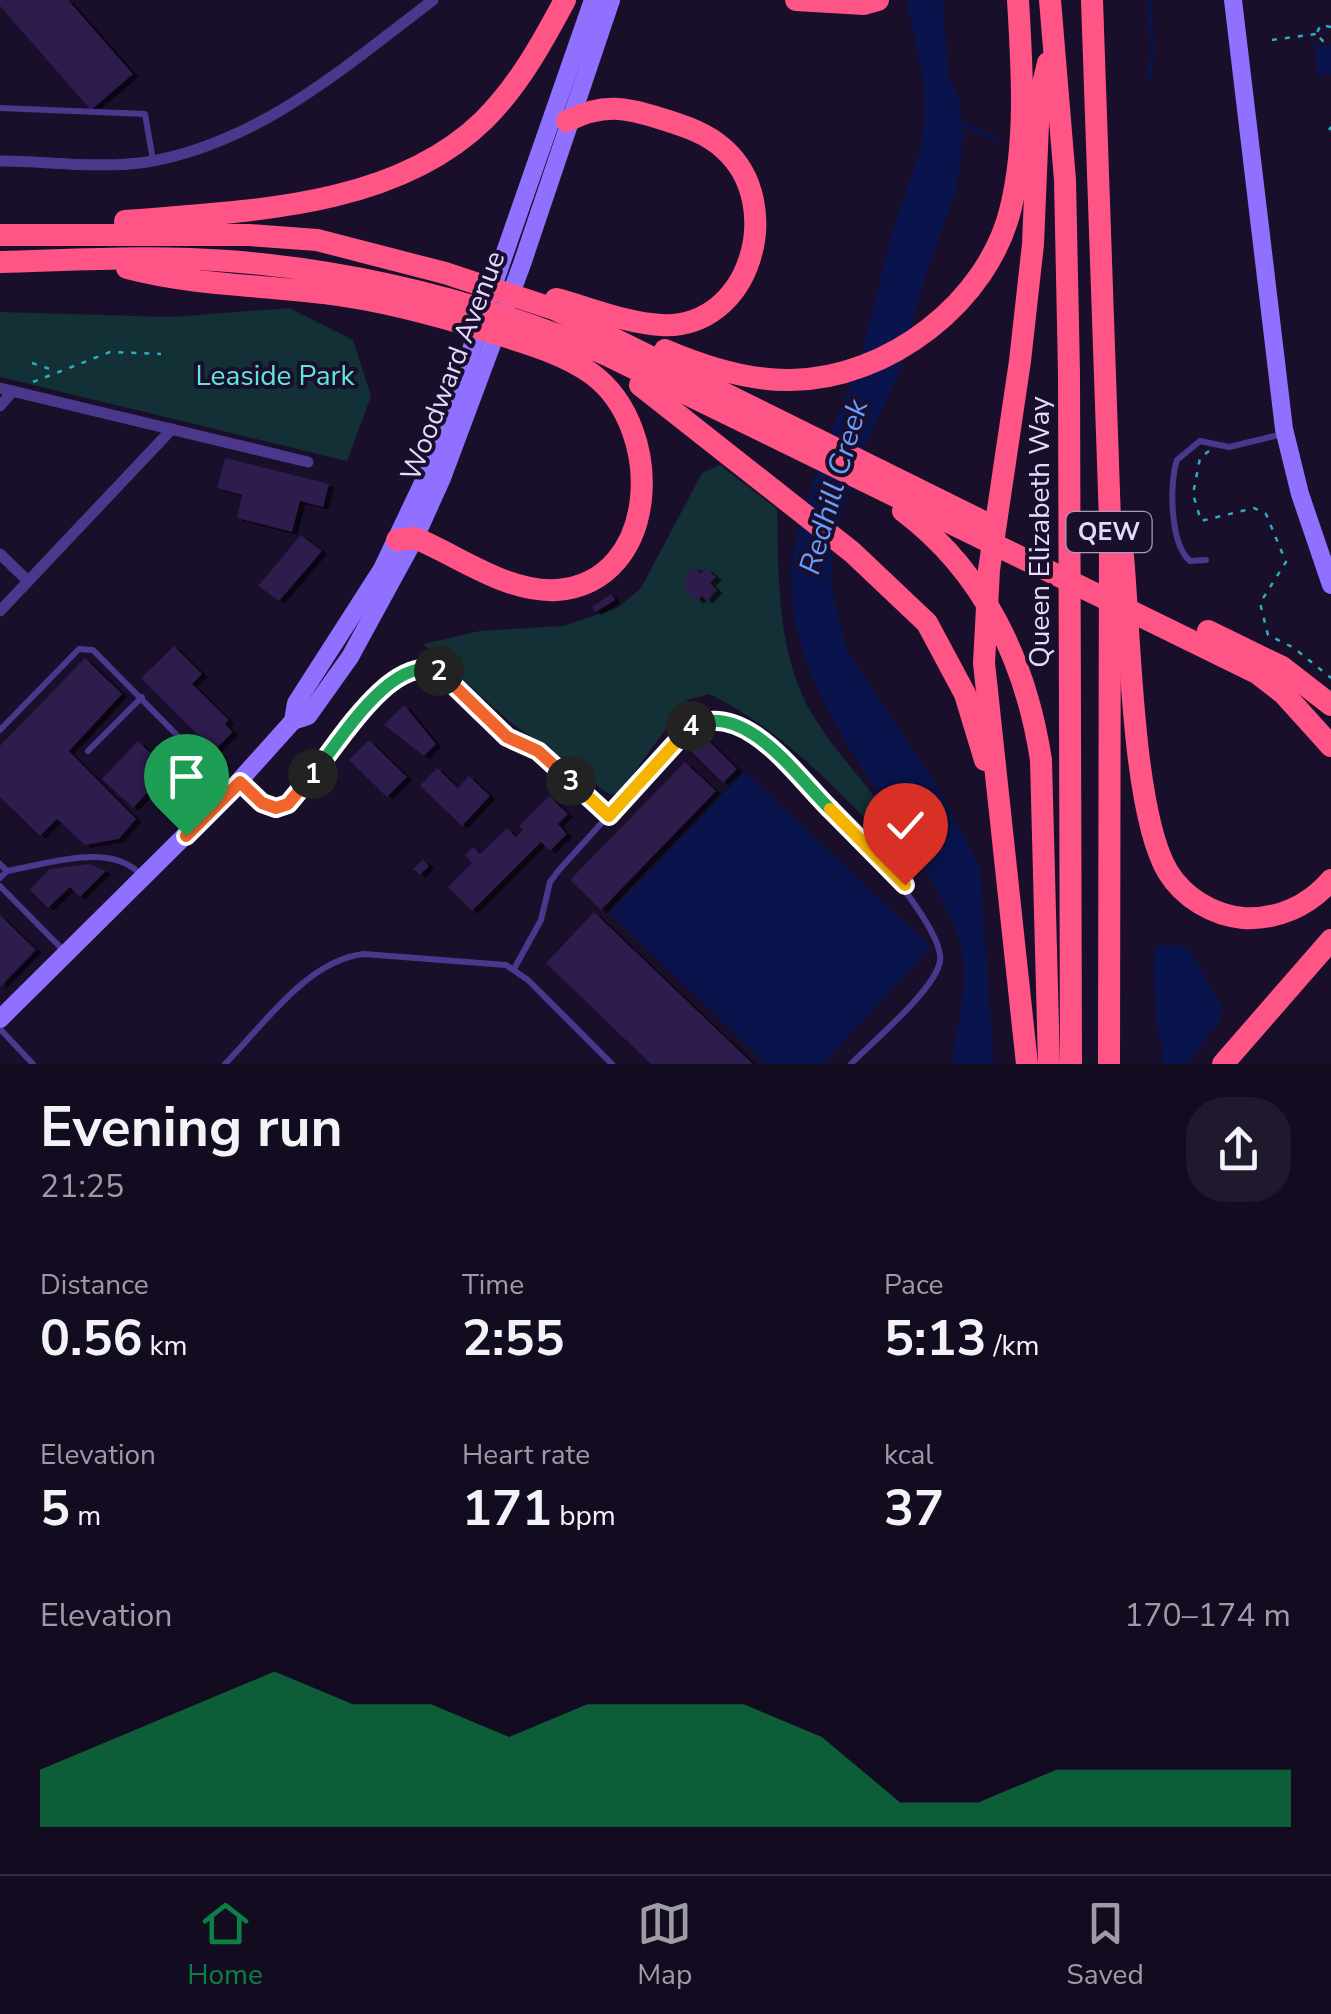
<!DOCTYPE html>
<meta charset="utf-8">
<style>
:root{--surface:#130b20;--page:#20192d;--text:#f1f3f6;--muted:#9d9ba5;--line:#322b3e;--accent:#0b8043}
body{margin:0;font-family:"Nunito Sans",sans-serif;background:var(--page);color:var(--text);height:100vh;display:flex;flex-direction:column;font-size:38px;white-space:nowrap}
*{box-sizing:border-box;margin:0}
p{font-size:32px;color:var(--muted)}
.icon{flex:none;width:55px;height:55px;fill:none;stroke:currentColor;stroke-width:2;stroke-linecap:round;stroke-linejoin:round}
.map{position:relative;height:1064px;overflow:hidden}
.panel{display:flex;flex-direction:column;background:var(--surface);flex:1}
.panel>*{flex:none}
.pin{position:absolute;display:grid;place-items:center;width:85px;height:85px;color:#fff;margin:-102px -42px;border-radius:50% 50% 50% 0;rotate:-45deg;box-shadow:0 0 10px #0007}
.pin .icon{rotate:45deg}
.km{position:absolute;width:50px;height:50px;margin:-25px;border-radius:50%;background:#222;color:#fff;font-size:28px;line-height:50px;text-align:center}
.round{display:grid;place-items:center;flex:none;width:105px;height:105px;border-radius:40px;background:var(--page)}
.overview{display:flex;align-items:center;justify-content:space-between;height:170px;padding:0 40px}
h1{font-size:55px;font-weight:700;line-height:75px}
.stats{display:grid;grid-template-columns:repeat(3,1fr);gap:15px;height:170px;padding:10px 40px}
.stats div{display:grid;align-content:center}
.stats b{font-size:50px;font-weight:700}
.stats small{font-size:28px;font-weight:400}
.stats p{font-size:28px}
.chart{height:280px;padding:20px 40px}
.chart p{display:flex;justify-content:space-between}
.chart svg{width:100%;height:180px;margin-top:10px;fill:var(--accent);opacity:.7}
.menu{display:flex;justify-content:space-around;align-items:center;height:140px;border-top:2px solid var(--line);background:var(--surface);font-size:28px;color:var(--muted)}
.menu a{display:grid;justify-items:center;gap:5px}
.menu .active{color:var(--accent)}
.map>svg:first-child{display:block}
.green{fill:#123035}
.water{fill:#08144b}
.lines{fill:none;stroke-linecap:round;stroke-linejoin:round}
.stream{stroke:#08144b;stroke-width:4}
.building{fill:#2e1a4d;filter:url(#shadow)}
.path{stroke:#2aafc2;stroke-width:2.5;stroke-dasharray:5 8;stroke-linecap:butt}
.lane{stroke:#4b388c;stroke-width:6}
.street{stroke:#4b388c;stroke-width:11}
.secondary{stroke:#8f70ff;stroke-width:18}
.highway{stroke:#ff5486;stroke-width:22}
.split-1-casing{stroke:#fff;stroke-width:20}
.split-2-casing{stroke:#fff;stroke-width:20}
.split-3-casing{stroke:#fff;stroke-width:20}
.split-4-casing{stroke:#fff;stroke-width:20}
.split-5-casing{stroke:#fff;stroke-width:20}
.split-6-casing{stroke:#fff;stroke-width:20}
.split-1{stroke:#f0652b;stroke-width:12}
.split-2{stroke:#22a559;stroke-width:12}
.split-3{stroke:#f0652b;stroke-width:12}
.split-4{stroke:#f5b400;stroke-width:12}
.split-5{stroke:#22a559;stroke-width:12}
.split-6{stroke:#f5b400;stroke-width:12}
.labels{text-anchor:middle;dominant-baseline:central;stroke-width:8;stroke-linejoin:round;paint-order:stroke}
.shield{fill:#190f2b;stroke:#a89cbf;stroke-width:2.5}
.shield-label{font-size:25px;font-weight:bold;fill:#e5d9ff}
.street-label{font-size:28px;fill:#e5d9ff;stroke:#190f2b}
.park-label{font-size:28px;fill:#5ee6de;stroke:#190f2b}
.water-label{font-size:30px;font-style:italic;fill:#679cff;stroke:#190f2b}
</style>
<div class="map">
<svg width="1331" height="1064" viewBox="0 0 1331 1064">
<defs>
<filter id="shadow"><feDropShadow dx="5.5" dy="3" stdDeviation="0" flood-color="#0009"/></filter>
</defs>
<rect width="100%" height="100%" fill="#190f2b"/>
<!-- green -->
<g class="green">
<path d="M289 308 353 340 371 396 347 461 0 377V312L171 317Z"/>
<path d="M720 465 777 509C779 579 776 656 814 717 844 766 880 792 904 849L901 855C843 796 784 730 709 694L687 700 620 792 610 795 510 722 423 644 480 631 563 626 617 608 641 588 702 473Z"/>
</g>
<!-- water -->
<g class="water">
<path d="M906 0H943L948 72 960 104 963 137 957 188 925 277 898 375 866 444 833 541 831 585 846 649 934 781 980 867 994 1064H951C955 1029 970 986 962 951 955 920 936 889 921 862 870 773 791 684 791 577 791 528 833 430 851 382 871 331 880 274 896 221 907 185 924 152 925 112 926 76 913 35 906 0Z"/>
<path d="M1314 40 1320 46 1331 45V74L1318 76Z"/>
<path d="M744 771 931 947 823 1064H766L610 913Z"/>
<path d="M1161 945 1184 946 1191 952 1223 1009 1220 1020 1187 1064H1163C1165 1047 1159 1041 1157 1025 1154 1000 1154 975 1154 950Z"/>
</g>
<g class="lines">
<!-- stream -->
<g class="stream">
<path d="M1149 78 1153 50 1149 0"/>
<path d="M962 124 998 140"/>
</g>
</g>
<!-- building -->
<g class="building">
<path d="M0 0H68L133 74 91 110 0 6Z"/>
<path d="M225 458 329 484 323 507 300 501 292 532 237 518 242 495 217 488Z"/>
<path d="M301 535 322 551 279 601 258 586Z"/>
<path d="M694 566 701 574 706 568 716 577 710 583 717 590 707 601 702 596 698 601 684 587 688 583 683 578Z"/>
<path d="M611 594 615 600 596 612 592 607Z"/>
<path d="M174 646 202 674 192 684 229 720 225 724 233 732 214 751 141 678Z"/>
<path d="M85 658 122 694 69 751 136 819 119 839 85 845 57 819 40 836 0 797V746Z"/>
<path d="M404 705 436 744 424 756 384 725Z"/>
<path d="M702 734 737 769 723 783 688 748Z"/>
<path d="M369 740 407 777 387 797 349 760Z"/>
<path d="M138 741 169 770 133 808 102 779Z"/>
<path d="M685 762 716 791 601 910 570 880Z"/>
<path d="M437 768 458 788 469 776 490 796 462 826 420 786Z"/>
<path d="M549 796 568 814 558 824 567 834 550 851 541 842 472 911 448 887 472 863 465 855 473 847 480 854 507 828 516 837 523 830 519 826Z"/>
<path d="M423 859 429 866 420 875 413 869Z"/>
<path d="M89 864 106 871 80 897 70 887 48 908 30 890 49 869Z"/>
<path d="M594 912 753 1064H651L546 963Z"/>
<path d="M0 915 36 950 0 987Z"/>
</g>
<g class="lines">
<!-- path -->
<g class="path">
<path d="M1331 27 1321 25 1316 34 1323 41 1331 39"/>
<path d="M1272 40 1316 34"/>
<path d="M1329 130 1331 127"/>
<path d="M32 363 56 371"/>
<path d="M33 382 110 352 161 354"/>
<path d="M1209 451 1200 458 1193 494 1201 521 1254 508 1266 514 1286 562 1260 603 1268 635 1294 648 1331 678"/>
</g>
<!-- lane -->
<g class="lane">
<path d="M0 108 145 114 153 160"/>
<path d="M1206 560 1190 561C1170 544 1169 484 1177 460L1200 441 1229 447 1283 434"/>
<path d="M0 730 79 649 93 650 230 789"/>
<path d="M88 751 142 697"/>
<path d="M242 785 267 806H285L394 677 423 667 446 675 507 737 538 751 609 815"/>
<path d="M0 864 7 871 0 878"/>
<path d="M7 871C48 864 113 840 143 877"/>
<path d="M0 886 66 953"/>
<path d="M514 969 541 920 550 882 559 870 686 730C698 721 713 716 728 721 771 733 947 916 940 961 936 989 872 1042 851 1064"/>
<path d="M0 1029 33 1064"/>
<path d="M225 1064C263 1026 307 960 364 954L506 965 528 980 612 1064"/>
</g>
<!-- street -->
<g class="street">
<path d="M0 161C47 161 101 169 147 162 259 143 345 67 433 0"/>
<path d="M0 388 308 462"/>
<path d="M0 406 13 391"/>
<path d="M0 554 28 581"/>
<path d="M0 611 172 429"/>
</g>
<!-- secondary -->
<g class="secondary">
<path d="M1233 0 1284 429 1300 494 1331 585"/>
<path d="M293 721 296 703 382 569 429 470 593 0"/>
<path d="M0 1019 231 790 293 721 308 716 350 657 415 538 442 478 522 264 611 0"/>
</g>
<!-- highway -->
<g class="highway">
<path d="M796 0 864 4 878 0"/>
<path d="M1050 0 1065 180 1069 373 1071 1064"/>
<path d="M1092 0 1110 521 1109 1064"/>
<path d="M125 221C244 211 393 209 484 120 519 85 542 43 565 0"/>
<path d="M0 235H249L317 240 445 273 554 309 986 523"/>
<path d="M0 262C75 260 153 255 228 261 359 271 489 304 609 356L1257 673 1284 694 1331 746"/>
<path d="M127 268C190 285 259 285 324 293 383 300 438 315 494 333 526 343 565 354 592 374 666 429 660 582 557 590 507 593 459 556 415 538L397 540"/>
<path d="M556 299C590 308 626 323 661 325 751 330 786 204 724 149 707 133 684 126 662 119 625 107 603 103 567 121"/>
<path d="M665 350C705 367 748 381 791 380 888 379 989 302 1011 207 1027 140 1022 68 1018 0"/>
<path d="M640 385 852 552 927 623 965 694 985 760"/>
<path d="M903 511C984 572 1026 662 1041 760L1049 1064"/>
<path d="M1116 538 1123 556C1130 631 1132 813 1168 872 1184 898 1213 915 1243 918 1277 920 1309 906 1331 880"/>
<path d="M1208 631 1282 667 1331 705"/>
<path d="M1027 1064 984 663 989 570 1020 361 1033 244 1039 100 1048 63"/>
<path d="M1223 1064 1331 940"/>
</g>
</g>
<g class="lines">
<defs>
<path id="split-1" d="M186 836 240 782 262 803 276 808 288 804 313 774"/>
<path id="split-2" d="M313 774C341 740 391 654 439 671"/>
<path id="split-3" d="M439 671 507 737 538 751 571 781"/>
<path id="split-4" d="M571 781 609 816 691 726"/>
<path id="split-5" d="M691 726C746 700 796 776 830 809"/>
<path id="split-6" d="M830 809 905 885"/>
</defs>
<!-- split-1 casing -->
<use href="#split-1" class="split-1-casing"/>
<!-- split-2 casing -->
<use href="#split-2" class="split-2-casing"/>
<!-- split-3 casing -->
<use href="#split-3" class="split-3-casing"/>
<!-- split-4 casing -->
<use href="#split-4" class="split-4-casing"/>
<!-- split-5 casing -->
<use href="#split-5" class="split-5-casing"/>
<!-- split-6 casing -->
<use href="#split-6" class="split-6-casing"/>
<!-- split-1 -->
<use href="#split-1" class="split-1"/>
<!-- split-2 -->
<use href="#split-2" class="split-2"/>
<!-- split-3 -->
<use href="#split-3" class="split-3"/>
<!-- split-4 -->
<use href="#split-4" class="split-4"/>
<!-- split-5 -->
<use href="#split-5" class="split-5"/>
<!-- split-6 -->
<use href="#split-6" class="split-6"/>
</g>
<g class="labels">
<!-- shield labels -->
<rect class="shield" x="1066.5" y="512" width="85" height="40" rx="8"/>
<g class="shield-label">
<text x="1109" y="532">QEW</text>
</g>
<!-- street labels -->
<g class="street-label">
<text transform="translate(453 366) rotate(-69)">Woodward Avenue</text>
<text transform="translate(1040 532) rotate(-90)">Queen Elizabeth Way</text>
</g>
<!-- park labels -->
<g class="park-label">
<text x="275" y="376">Leaside Park</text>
</g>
<!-- water labels -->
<g class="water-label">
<text transform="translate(834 487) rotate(-74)">Redhill Creek</text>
</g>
</g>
</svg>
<div class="pin" style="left:186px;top:836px;background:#1e9e55"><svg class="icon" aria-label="arrive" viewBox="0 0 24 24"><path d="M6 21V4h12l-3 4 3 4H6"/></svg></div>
<div class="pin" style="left:905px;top:885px;background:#d93025"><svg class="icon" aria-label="check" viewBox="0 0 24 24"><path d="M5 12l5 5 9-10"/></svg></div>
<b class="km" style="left:313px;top:774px">1</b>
<b class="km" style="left:439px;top:671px">2</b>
<b class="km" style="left:571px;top:781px">3</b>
<b class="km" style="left:691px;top:726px">4</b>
</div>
<section class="panel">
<div class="overview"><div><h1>Evening run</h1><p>21:25</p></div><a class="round"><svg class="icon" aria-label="share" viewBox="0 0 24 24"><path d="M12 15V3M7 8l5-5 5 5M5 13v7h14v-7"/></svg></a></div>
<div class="stats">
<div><p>Distance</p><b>0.56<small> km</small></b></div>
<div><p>Time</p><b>2:55</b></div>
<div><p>Pace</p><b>5:13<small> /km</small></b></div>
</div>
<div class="stats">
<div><p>Elevation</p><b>5<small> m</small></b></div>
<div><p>Heart rate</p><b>171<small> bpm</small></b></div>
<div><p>kcal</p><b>37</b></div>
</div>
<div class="chart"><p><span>Elevation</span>170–174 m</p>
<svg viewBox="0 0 160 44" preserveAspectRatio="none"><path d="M0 44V30L10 22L20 14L30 6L40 14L50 14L60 22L70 14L80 14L90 14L100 22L110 38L120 38L130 30L140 30L150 30L160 30V44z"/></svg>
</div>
</section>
<nav class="menu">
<a class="active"><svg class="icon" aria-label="home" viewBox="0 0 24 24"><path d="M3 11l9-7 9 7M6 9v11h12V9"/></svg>Home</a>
<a><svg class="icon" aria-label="map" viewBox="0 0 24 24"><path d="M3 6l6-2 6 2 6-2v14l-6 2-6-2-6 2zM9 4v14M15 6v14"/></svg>Map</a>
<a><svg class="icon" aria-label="saved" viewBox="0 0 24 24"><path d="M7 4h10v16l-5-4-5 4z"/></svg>Saved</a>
</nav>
